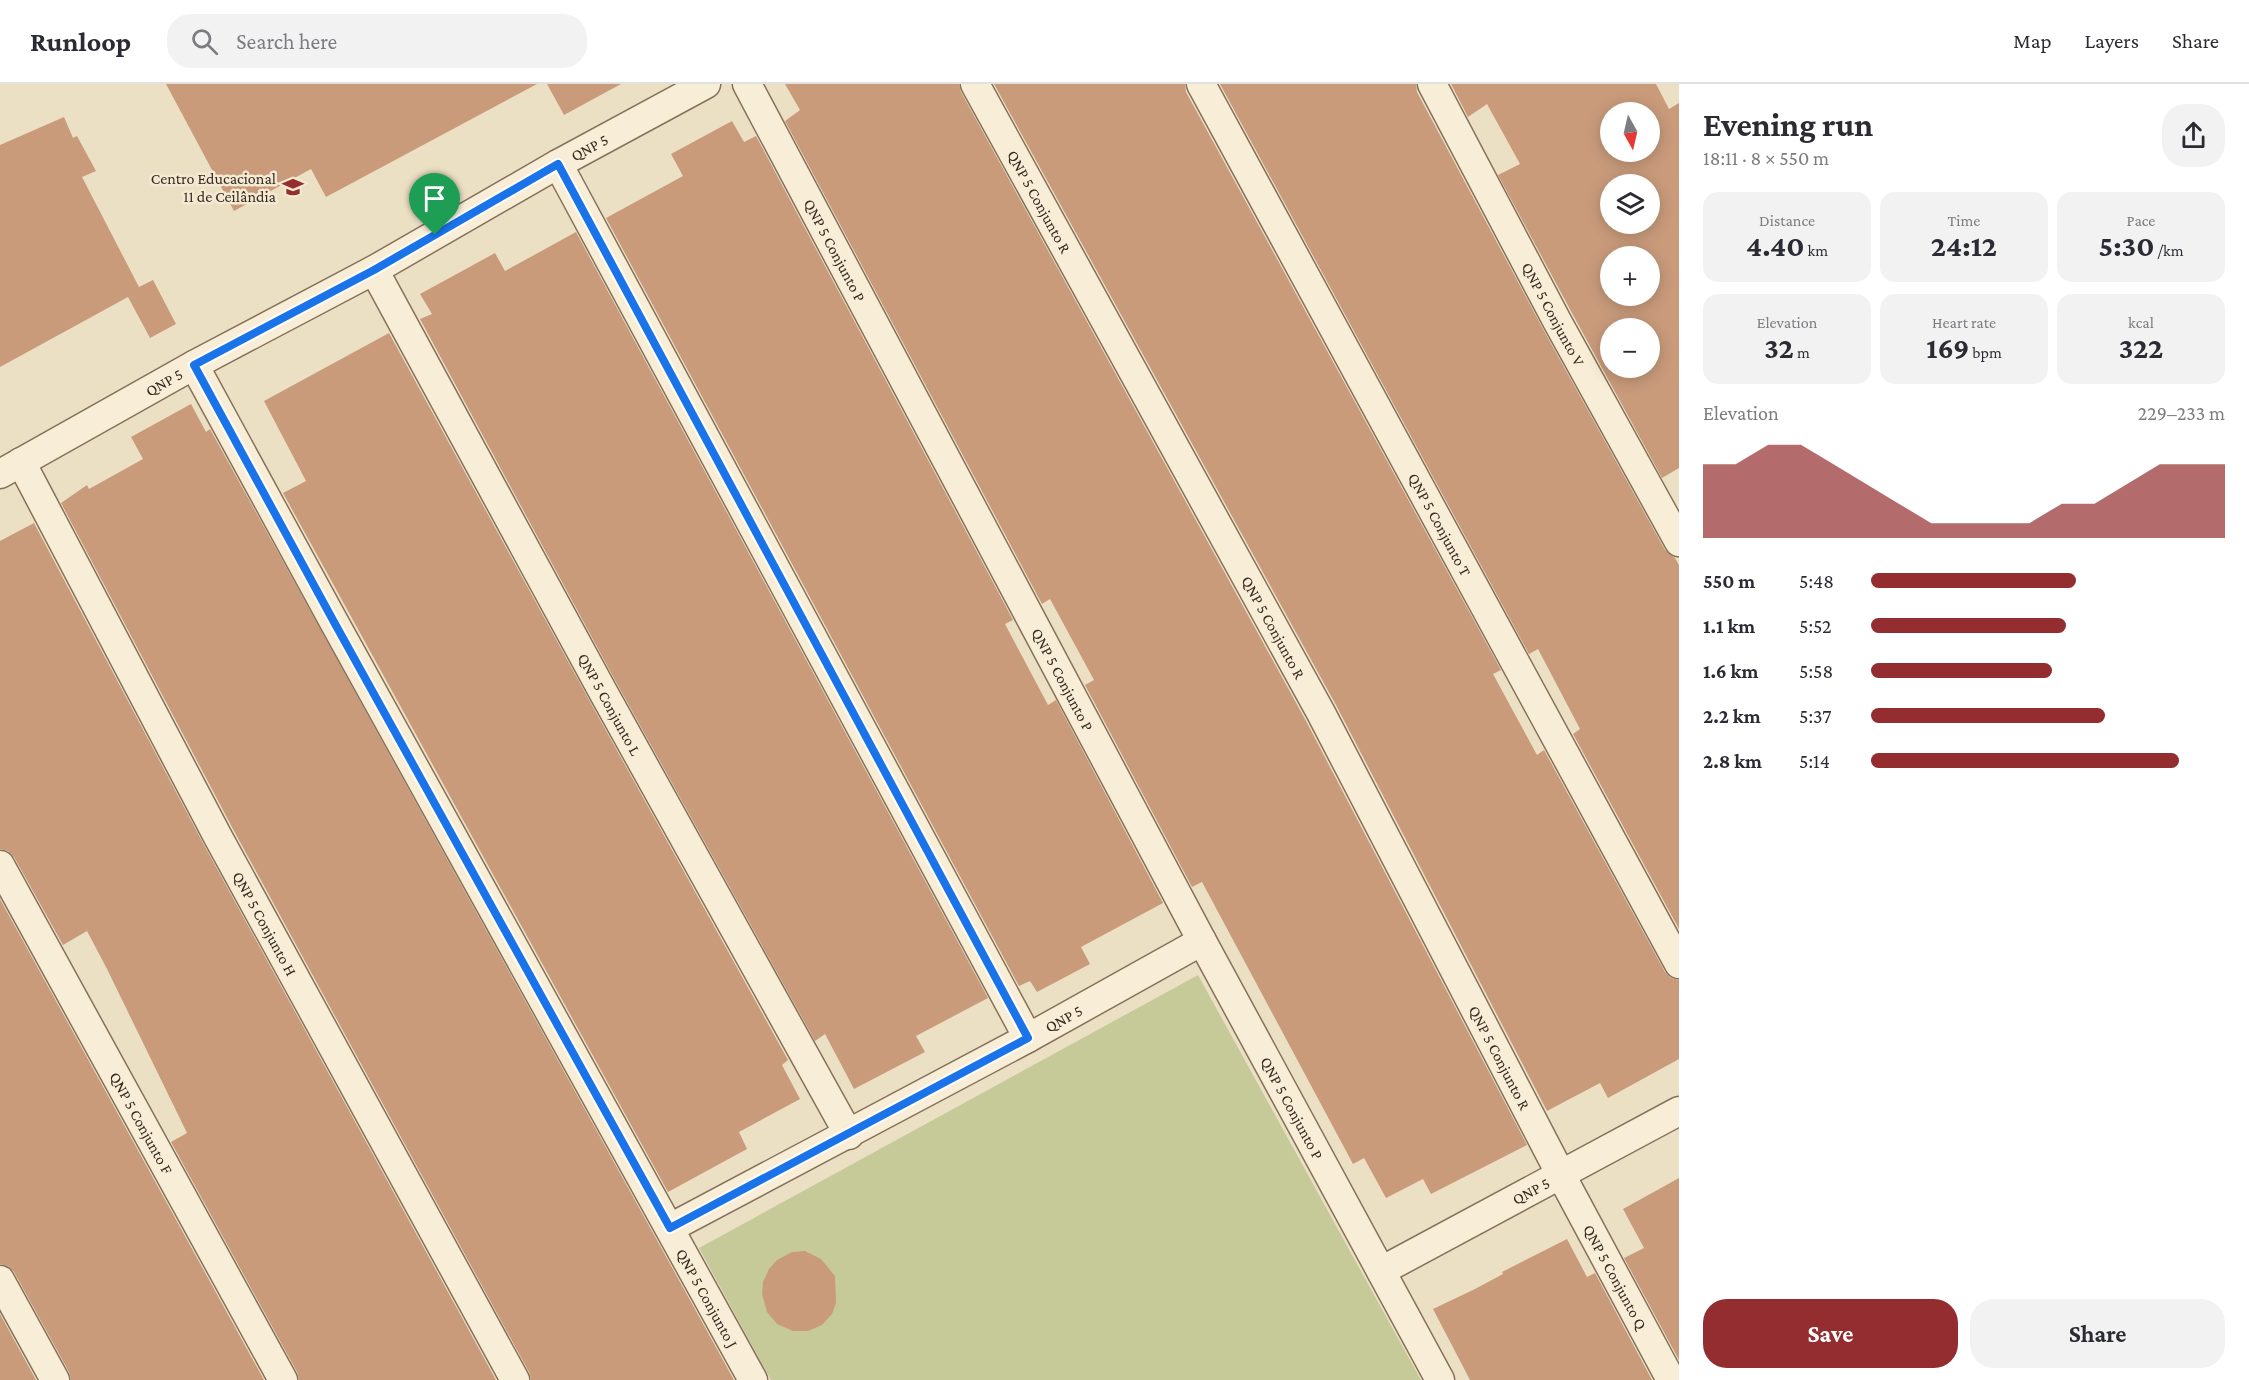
<!DOCTYPE html>
<meta charset="utf-8">
<style>
:root{--surface:#fff;--page:#f2f2f3;--text:#2b2b33;--muted:#7c7c81;--line:#e1e1e2;--accent:#932d2f}
body{margin:0;font-family:"Crimson Pro",serif;background:var(--page);color:var(--text);height:100vh;display:flex;flex-direction:column;font-size:22px;white-space:nowrap}
*{box-sizing:border-box;margin:0}
p{font-size:20px;color:var(--muted)}
.icon{flex:none;width:33px;height:33px;fill:none;stroke:currentColor;stroke-width:2;stroke-linecap:round;stroke-linejoin:round}
.map{position:relative;flex:1;overflow:hidden}
.details{display:flex;flex-direction:column;background:var(--surface);width:570px}
.details>*{flex:none}
.needle{width:39px;rotate:172deg}
.buttons{position:absolute;left:1600px;top:18px;display:grid;gap:12px}
.buttons a{display:grid;place-items:center;width:60px;height:60px;border-radius:50%;background:var(--surface);box-shadow:0 3px 15px #0003;font-size:30px}
.pin{position:absolute;display:grid;place-items:center;width:51px;height:51px;color:#fff;margin:-62px -26px;border-radius:50% 50% 50% 0;rotate:-45deg;box-shadow:0 0 6px #0007}
.pin .icon{rotate:45deg}
.round{display:grid;place-items:center;flex:none;width:63px;height:63px;border-radius:24px;background:var(--page)}
.headline{display:flex;align-items:center;justify-content:space-between;height:102px;padding:0 24px}
h1{font-size:33px;font-weight:700;line-height:45px}
.metrics{display:grid;grid-template-columns:repeat(3,1fr);gap:9px;height:102px;padding:6px 24px}
.metrics div{display:grid;align-content:center;border-radius:15px;background:var(--page);text-align:center}
.metrics b{font-size:30px;font-weight:700}
.metrics small{font-size:16px;font-weight:400}
.metrics p{font-size:16px}
.chart{height:168px;padding:12px 24px}
.chart p{display:flex;justify-content:space-between}
.chart svg{width:100%;height:108px;margin-top:6px;fill:var(--accent);opacity:.7}
.cta{display:flex;gap:12px;margin-top:auto;padding:12px 24px}
.cta a{flex:1;height:69px;border-radius:24px;background:var(--accent);color:#fff;font-size:24px;font-weight:700;line-height:69px;text-align:center}
.cta a+a{background:var(--page);color:var(--text)}
ul{padding:0 24px;list-style:none;font-size:20px}
li{display:grid;grid-template-columns:96px 72px 1fr;align-items:center;height:45px}
li i{height:15px;border-radius:8px;background:var(--accent)}
header{display:flex;align-items:center;gap:36px;box-sizing:border-box;height:84px;padding:0 30px;background:var(--surface);border-bottom:2px solid var(--line)}
header strong{font-size:28px}
nav{display:flex;gap:33px;margin-inline-start:auto;font-size:21px}
.search{width:420px;height:54px;background:var(--page);display:flex;align-items:center;gap:15px;box-sizing:border-box;padding:0 21px;border-radius:24px;color:var(--muted);font-size:22px}
main{display:flex;flex:1;min-height:0}
.map>svg:first-child{display:block}
.green{fill:#c5ca98}
.building{fill:#c99b7b;fill-rule:evenodd}
.lines{fill:none;stroke-linecap:round;stroke-linejoin:round}
.minor-casing{stroke:#86725b;stroke-width:31}
.minor{stroke:#f8edd7;stroke-width:28}
.route-casing{stroke:#fff;stroke-width:12}
.route{stroke:#1a73e8;stroke-width:8}
.labels{text-anchor:middle;dominant-baseline:central;stroke-width:5;stroke-linejoin:round;paint-order:stroke}
.street-label{font-size:16px;fill:#372a1f;stroke:#f4ead3}
.poi-label{font-size:16px;fill:#372a1f;stroke:#f4ead3;text-anchor:end}
</style>
<header>
<strong>Runloop</strong>
<div class="search"><svg class="icon" aria-label="search" viewBox="0 0 24 24"><circle cx="10" cy="10" r="6"/><path d="M15 15l6 6"/></svg>Search here</div>
<nav><a>Map</a><a>Layers</a><a>Share</a></nav>
</header>
<main>
<div class="map">
<svg width="1679" height="1296" viewBox="0 0 1679 1296">
<rect width="100%" height="100%" fill="#ece0c4"/>
<!-- green -->
<path class="green" d="M1198 891 1421 1296H771L699 1164Z"/>
<!-- building -->
<g class="building">
<path d="M166 0H537L326 113 311 85 234 127Z"/>
<path d="M547 0H621L564 31Z"/>
<path d="M785 0H959L961 8 1306 637 1527 1061 1431 1110 1423 1095 1386 1114 1364 1074 1353 1080 1202 798 1192 803 1085 601 1094 596 1050 515 1042 520 785 37 800 26Z"/>
<path d="M994 0H1185L1186 8 1501 586 1493 590 1537 671 1544 666 1665 888 1671 894 1679 896V975L1608 1014 1600 999 1547 1027 1336 621Z"/>
<path d="M1220 0H1416L1417 8 1543 245 1665 466 1675 474 1679 481V845L1573 650 1580 645 1538 565 1529 570Z"/>
<path d="M1451 0H1656L1669 25 1679 19V384L1662 394 1572 229 1498 91 1520 80 1487 20 1468 33ZM1611 28H1650V68H1611ZM1611 100H1650V140H1611ZM1611 172H1650V212H1611ZM1611 244H1650V284H1611Z"/>
<path d="M64 33 73 54 77 52 96 87 82 93 139 203 153 196 176 240 150 254 128 213 0 283V61Z"/>
<path d="M732 37 744 58 756 52 1013 536 1005 540 1048 621 1056 616 1163 819 1081 863 1090 880 1037 908 1030 897 1019 902 606 134 683 92 671 70Z"/>
<path d="M576 148 988 914 916 952 925 968 854 1005 825 950 815 957 616 598 420 235 432 230 420 210 495 169 505 187Z"/>
<path d="M389 249 588 614 788 976 782 981 800 1015 739 1048 747 1065 668 1108 283 409 306 397 264 317Z"/>
<path d="M191 320 206 348 210 345 734 1296H531L529 1288 233 745 61 419 87 401 89 405 143 375 131 353Z"/>
<path d="M34 439 204 761 496 1296H299L297 1288 171 1058 187 1049 107 885 87 847 63 861 14 773 8 767 0 765V457Z"/>
<path d="M0 815 264 1296H71L69 1288 14 1188 8 1182 0 1180Z"/>
<path d="M1679 1094V1276L1624 1174 1644 1164 1623 1125Z"/>
<path d="M1567 1155 1587 1193 1595 1189 1652 1296H1470L1433 1225 1475 1205 1503 1190 1502 1188Z"/>
<path d="M805 1167 821 1175 835 1192 836 1219 832 1230 822 1241 808 1247H793L777 1240 767 1228 762 1210 763 1198 769 1185 777 1176 792 1168Z"/>
<path d="M0 1230 36 1296H0Z"/>
</g>
<g class="lines">
<defs>
<g id="minor">
<path id="s1" d="M747 0 1202 857 1440 1296"/>
<path id="s2" d="M975 0 1321 629 1561 1091 1671 1296"/>
<path id="s3" d="M1201 0 1679 880"/>
<path id="s4" d="M1432 0 1557 237 1679 458"/>
<path d="M558 80 1028 954"/>
<path id="s5" d="M374 186 602 606 849 1051"/>
<path id="s6" d="M194 281 334 538 753 1296"/>
<path id="s7" d="M21 378 218 753 515 1296"/>
<path id="s8" d="M0 390 194 281 374 186 558 80 706 0"/>
<path id="s9" d="M0 781 283 1296"/>
<path id="s10" d="M670 1144 1028 954 1202 857"/>
<path id="s11" d="M1381 1187 1679 1027"/>
<path d="M0 1196 55 1296"/>
</g>
</defs>
<!-- minor casing -->
<use href="#minor" class="minor-casing"/>
<!-- minor -->
<use href="#minor" class="minor"/>
</g>
<g class="lines">
<defs>
<path id="route" d="M558 80 1028 954 670 1144 334 538 194 281 374 186Z"/>
</defs>
<!-- route casing -->
<use href="#route" class="route-casing"/>
<!-- route -->
<use href="#route" class="route"/>
</g>
<!-- icons -->
<defs>
<symbol id="school-bare" viewBox="-9 -9 18 18"><path d="M0-5L7-2L0 1L-7-2ZM-4 1L0 2.5L4 1V4Q0 6-4 4Z" fill="#932d2f" stroke="#f4ead3" stroke-width="2.5" paint-order="stroke"/></symbol>
</defs>
<g fill-rule="evenodd">
<use href="#school-bare" x="278" y="88" width="30" height="30"/>
</g>
<g class="labels">
<!-- street labels -->
<g class="street-label">
<text stroke="none"><textPath href="#s8" startOffset="674">QNP 5</textPath></text>
<text stroke="none"><textPath href="#s2" startOffset="134">QNP 5 Conjunto R</textPath></text>
<text stroke="none"><textPath href="#s1" startOffset="188">QNP 5 Conjunto P</textPath></text>
<text stroke="none"><textPath href="#s4" startOffset="260">QNP 5 Conjunto V</textPath></text>
<text stroke="none"><textPath href="#s8" startOffset="188">QNP 5</textPath></text>
<text stroke="none"><textPath href="#s3" startOffset="501">QNP 5 Conjunto T</textPath></text>
<text stroke="none"><textPath href="#s2" startOffset="620">QNP 5 Conjunto R</textPath></text>
<text stroke="none"><textPath href="#s1" startOffset="674">QNP 5 Conjunto P</textPath></text>
<text stroke="none"><textPath href="#s5" startOffset="494">QNP 5 Conjunto L</textPath></text>
<text stroke="none"><textPath href="#s7" startOffset="522">QNP 5 Conjunto H</textPath></text>
<text stroke="none"><textPath href="#s10" startOffset="446">QNP 5</textPath></text>
<text stroke="none"><textPath href="#s2" startOffset="1106">QNP 5 Conjunto R</textPath></text>
<text stroke="none"><textPath href="#s1" startOffset="1160">QNP 5 Conjunto P</textPath></text>
<text stroke="none"><textPath href="#s9" startOffset="294">QNP 5 Conjunto F</textPath></text>
<text stroke="none"><textPath href="#s11" startOffset="170">QNP 5</textPath></text>
<text stroke="none"><textPath href="#s2" startOffset="1354">QNP 5 Conjunto Q</textPath></text>
<text stroke="none"><textPath href="#s6" startOffset="1065">QNP 5 Conjunto J</textPath></text>
</g>
<!-- poi labels -->
<g class="poi-label">
<text x="276" y="94">Centro Educacional<tspan x="276" dy="18">11 de Ceilândia</tspan></text>
</g>
</g>
</svg>
<div class="buttons">
<a><svg class="needle" viewBox="-14 -14 28 28"><path d="M0-13l5 13h-10z" fill="#e53935"/><path d="M0 13l5-13h-10z" fill="#7c7c81"/></svg></a>
<a><svg class="icon" aria-label="layers" viewBox="0 0 24 24"><path d="M12 4l9 5-9 5-9-5zM3 14l9 5 9-5"/></svg></a>
<a>+</a>
<a>−</a>
</div>
<div class="pin" style="left:435px;top:151px;background:#1e9e55"><svg class="icon" aria-label="arrive" viewBox="0 0 24 24"><path d="M6 21V4h12l-3 4 3 4H6"/></svg></div>
</div>
<section class="details">
<div class="headline"><div><h1>Evening run</h1><p>18:11 · 8 × 550 m</p></div><a class="round"><svg class="icon" aria-label="share" viewBox="0 0 24 24"><path d="M12 15V3M7 8l5-5 5 5M5 13v7h14v-7"/></svg></a></div>
<div class="metrics">
<div><p>Distance</p><b>4.40<small> km</small></b></div>
<div><p>Time</p><b>24:12</b></div>
<div><p>Pace</p><b>5:30<small> /km</small></b></div>
</div>
<div class="metrics">
<div><p>Elevation</p><b>32<small> m</small></b></div>
<div><p>Heart rate</p><b>169<small> bpm</small></b></div>
<div><p>kcal</p><b>322</b></div>
</div>
<div class="chart"><p><span>Elevation</span>229–233 m</p>
<svg viewBox="0 0 160 44" preserveAspectRatio="none"><path d="M0 44V14L10 14L20 6L30 6L40 14L50 22L60 30L70 38L80 38L90 38L100 38L110 30L120 30L130 22L140 14L150 14L160 14V44z"/></svg>
</div>
<ul>
<li><b>550 m</b>5:48<i style="width:58%"></i></li>
<li><b>1.1 km</b>5:52<i style="width:55%"></i></li>
<li><b>1.6 km</b>5:58<i style="width:51%"></i></li>
<li><b>2.2 km</b>5:37<i style="width:66%"></i></li>
<li><b>2.8 km</b>5:14<i style="width:87%"></i></li>
</ul>
<div class="cta"><a>Save</a><a>Share</a></div>
</section>
</main>
